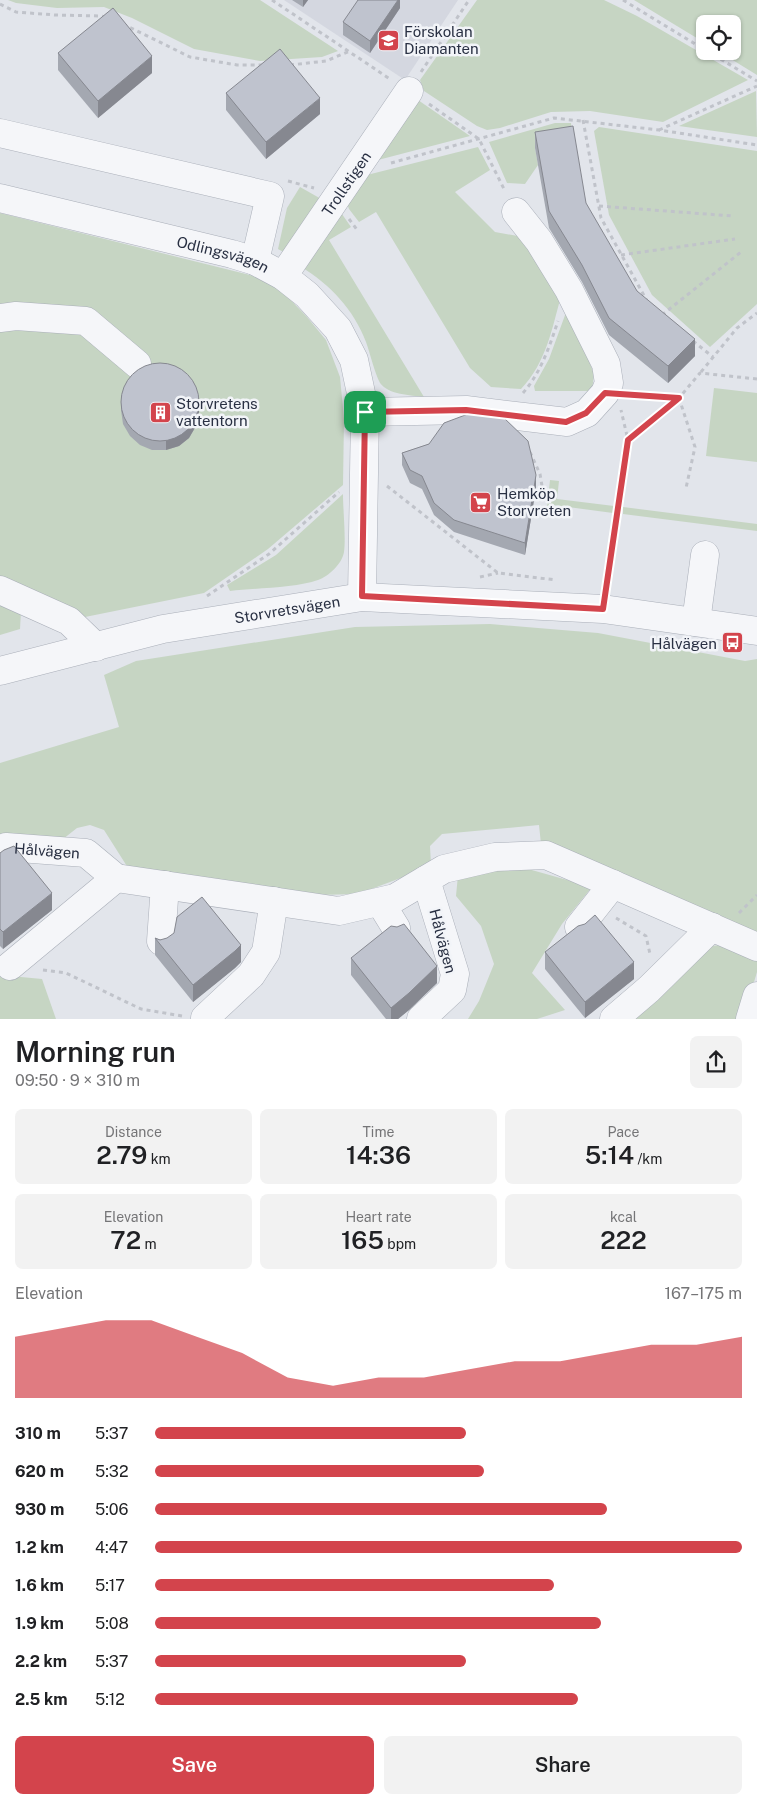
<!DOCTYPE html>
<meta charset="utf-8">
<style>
:root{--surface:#fff;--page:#f2f2f2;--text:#202124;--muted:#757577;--accent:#d3444c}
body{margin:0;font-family:"Public Sans",sans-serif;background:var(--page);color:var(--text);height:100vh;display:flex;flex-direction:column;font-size:19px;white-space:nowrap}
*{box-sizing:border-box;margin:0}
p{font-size:16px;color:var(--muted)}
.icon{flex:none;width:28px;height:28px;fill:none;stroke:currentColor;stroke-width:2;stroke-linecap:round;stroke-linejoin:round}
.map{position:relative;height:1019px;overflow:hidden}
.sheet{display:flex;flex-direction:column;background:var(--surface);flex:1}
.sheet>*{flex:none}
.buttons{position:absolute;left:696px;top:15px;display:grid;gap:10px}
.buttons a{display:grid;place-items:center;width:45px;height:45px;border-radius:8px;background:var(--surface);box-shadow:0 1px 4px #0004;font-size:25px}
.pin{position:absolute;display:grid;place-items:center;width:42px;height:42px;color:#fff;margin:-21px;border-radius:10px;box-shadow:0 2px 8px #0006}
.round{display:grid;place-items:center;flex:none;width:52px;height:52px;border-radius:8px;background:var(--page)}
.head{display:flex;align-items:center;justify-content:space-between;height:85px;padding:0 15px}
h1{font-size:28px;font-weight:600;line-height:38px}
.figures{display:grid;grid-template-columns:repeat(3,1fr);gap:8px;height:85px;padding:5px 15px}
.figures div{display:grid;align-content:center;border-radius:8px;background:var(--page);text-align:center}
.figures b{font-size:25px;font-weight:600}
.figures small{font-size:14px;font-weight:400}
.figures p{font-size:14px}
.chart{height:140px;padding:10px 15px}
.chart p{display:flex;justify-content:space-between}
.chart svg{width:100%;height:90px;margin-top:5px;fill:var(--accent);opacity:.7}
.action{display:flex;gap:10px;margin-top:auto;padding:10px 15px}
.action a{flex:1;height:58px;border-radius:8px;background:var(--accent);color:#fff;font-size:20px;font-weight:600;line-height:58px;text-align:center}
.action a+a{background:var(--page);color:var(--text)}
ul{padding:0 15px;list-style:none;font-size:16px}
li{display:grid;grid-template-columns:80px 60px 1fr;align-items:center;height:38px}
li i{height:12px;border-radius:6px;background:var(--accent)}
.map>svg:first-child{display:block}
.built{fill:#d4d7e0}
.green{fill:#c6d5c3}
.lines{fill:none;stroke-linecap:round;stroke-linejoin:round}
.minor-casing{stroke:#aaafb9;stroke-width:29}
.path{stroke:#c0c3ca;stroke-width:3;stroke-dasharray:4 4;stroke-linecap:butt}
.minor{stroke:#f5f6f9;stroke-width:28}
.wall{fill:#a4a8b1}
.shaded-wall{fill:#868890}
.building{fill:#bfc3ce;stroke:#868890}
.route-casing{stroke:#fff;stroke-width:10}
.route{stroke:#d3444c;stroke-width:6}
.labels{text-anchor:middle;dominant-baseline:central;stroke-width:5;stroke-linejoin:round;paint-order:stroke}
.poi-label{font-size:15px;fill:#293043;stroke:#f2f4f8;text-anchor:start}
.street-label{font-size:15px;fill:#293043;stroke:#f2f4f8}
</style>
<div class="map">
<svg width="757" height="1019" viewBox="0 0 757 1019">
<rect width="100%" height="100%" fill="#e2e5eb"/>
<!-- built -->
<path class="built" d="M284 0H458L405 80Z"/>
<!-- green -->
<g class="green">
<path d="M8 0H260L338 51 322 57 260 61 194 49 132 18 104 7 57 8 16 3Z"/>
<path d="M477 0H604L637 16 748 80 663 122 590 111 551 112 500 128 487 130 477 126 424 91 420 80Z"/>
<path d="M634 0H757V75L718 51H732V24H705V43Z"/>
<path d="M756 91 757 137 679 126Z"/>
<path d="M418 100 470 136 378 160Z"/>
<path d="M555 123H571L573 143 535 148 538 165 525 184 507 183 489 142Z"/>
<path d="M599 127 757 151V304L710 347 652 295 609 215 594 131Z"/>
<path d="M478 147 490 170 455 192 495 232 529 238 561 296C552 329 546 363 521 389L491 387 470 368 376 212 359 222 349 209 345 198 359 177Z"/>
<path d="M300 187 323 200 287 254 278 249 287 208Z"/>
<path d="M337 207 351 227 329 240 424 397C410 395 389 395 380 383 375 374 370 353 366 342 354 310 330 284 301 267Z"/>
<path d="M0 213 258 277 282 291 307 317 326 340 340 377 344 419 343 485 268 549 204 593 85 617 0 579Z"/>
<path d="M568 307 594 374 592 391H535L534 386 549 359Z"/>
<path d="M714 388 757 393V462L706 456Z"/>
<path d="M550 480 559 481 557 499 614 506 613 513 553 505V507H547Z"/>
<path d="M343 494C343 510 346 538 344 552 342 564 329 576 318 580 296 588 255 588 230 591L227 585 276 555Z"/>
<path d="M623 507 757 524V531L623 514Z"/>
<path d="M0 604 21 611 20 629 0 635Z"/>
<path d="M490 624 598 633 745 661 757 659V932L668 895 558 845 541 844 539 825 442 834 430 846 431 865 406 876 358 894 317 895 130 871 104 830 90 825 77 828 58 843 0 839V763L119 727 104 675 136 661 355 627Z"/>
<path d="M514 865 592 887 562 924 532 973 565 1010 537 1019H468L479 1001 494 964 481 926 456 896 458 875Z"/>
<path d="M720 945 757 959V972L743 1019H624L704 947Z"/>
<path d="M0 975 42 979 56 1019H0Z"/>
</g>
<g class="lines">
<defs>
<g id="minor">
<path d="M0 133 270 196 255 261"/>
<path id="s1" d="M0 198 232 254 255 261 283 276 307 295 338 329 354 360 365 412 362 597"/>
<path id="s2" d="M283 276 409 91"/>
<path d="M0 318 16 316 86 321 137 364"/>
<path d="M365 412 466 410 567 422 587 413 605 393 609 383 606 364 569 290 539 241 516 212"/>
<path d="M0 590 69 621 96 647"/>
<path d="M696 622 705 555"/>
<path id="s3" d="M0 671 163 629 362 597 603 609 757 631"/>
<path id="s4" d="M0 852 6 847 86 853 116 878 339 911 395 898 444 869 495 857 546 855 757 947"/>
<path d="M380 902 396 928"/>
<path d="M579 927 613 884"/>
<path d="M161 941 165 885"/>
<path d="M10 966 116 878"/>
<path d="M205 1018 251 975 266 952 274 901"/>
<path d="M421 1019 452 990 455 974 426 880"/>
<path d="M614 1019 649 989 712 927"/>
<path d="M750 1019 757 996"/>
</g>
</defs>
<!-- minor casing -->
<use href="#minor" class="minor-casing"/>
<!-- path -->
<g class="path">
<path d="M272 0 390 79"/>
<path d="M623 0 705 50"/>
<path d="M0 4 16 12 55 15 101 16 106 17"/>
<path d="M123 24 190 57 237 65H264"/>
<path d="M707 51 757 81"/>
<path d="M290 65 326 61 350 51"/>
<path d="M421 72 469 0"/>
<path d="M429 104 479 139 505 191"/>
<path d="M583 120 601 218 647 301"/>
<path d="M659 130 757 86"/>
<path d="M391 163 554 118 659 130 757 145"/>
<path d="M288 181 314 188"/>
<path d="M599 206 733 216"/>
<path d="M349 219 358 231"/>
<path d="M621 255 735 239"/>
<path d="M662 315 741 252"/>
<path d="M693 341 713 357"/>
<path d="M701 372 737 328 757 313"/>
<path d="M523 393C541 372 549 348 558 321"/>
<path d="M629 395 679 398"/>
<path d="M679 398 695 447 686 488"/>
<path d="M628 440 679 398 700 373 757 379"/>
<path d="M530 452 540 474 543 492"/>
<path d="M387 486 498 573 556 580"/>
<path d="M480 577 498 573"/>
<path d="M606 586 628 440 621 410"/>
<path d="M207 596 269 554 339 492"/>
<path d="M739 913 757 895"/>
<path d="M616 918 646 936 650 954"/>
<path d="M43 970 66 973 141 1009 182 1016"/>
</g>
<!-- minor -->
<use href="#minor" class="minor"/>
</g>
<!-- wall -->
<g class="wall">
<path d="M292 0H308L303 7Z"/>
<path d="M400 0V8L370 53 343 35V22Z"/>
<path d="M58 53 152 73 98 118 58 70Z"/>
<path d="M226 93 320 114 266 159 226 110Z"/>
<path d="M535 132 637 291 695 356 668 383 609 335 582 282 549 228 535 148Z"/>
<path d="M121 401 199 413 196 426 189 438 179 446 166 450H152L140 445 130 436 123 424 121 410Z"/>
<path d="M429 444 536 488 525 555 454 532 434 515 422 489 410 483 402 465V453Z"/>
<path d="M0 853 52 910 3 949 0 946Z"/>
<path d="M155 938 241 962 235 968 193 1002 155 955Z"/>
<path d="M545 952 634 979 585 1018 545 969Z"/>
<path d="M351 958 437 983 409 1010 398 1019H386L351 975Z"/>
</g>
<!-- shaded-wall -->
<g class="shaded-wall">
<path d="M303 0H308L303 7Z"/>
<path d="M398 0H400V8L370 53V41Z"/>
<path d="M152 56V73L98 118V101Z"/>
<path d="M320 98V114L266 159V142Z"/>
<path d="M695 339V356L668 383V366Z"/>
<path d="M199 403V413L196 426 189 438 179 446 166 450V441Z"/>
<path d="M536 475V488L525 555V543Z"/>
<path d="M52 893V910L3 949V932Z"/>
<path d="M241 945V962L235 968 193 1002V985Z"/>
<path d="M634 962V979L585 1018V1002Z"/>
<path d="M437 966V983L409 1010 398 1019H391V1008Z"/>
</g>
<!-- building -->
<g class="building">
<path d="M358 0H398L370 41 343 22Z"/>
<path d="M113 8 152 56 98 101 58 53Z"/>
<path d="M280 49 320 98 266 142 226 93Z"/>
<path d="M573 126 586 203 637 291 695 339 668 366 609 318 582 265 549 211 535 132Z"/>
<circle cx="160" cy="402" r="39"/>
<path d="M468 414 504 418 528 441 536 475 525 543 454 520 434 503 422 476 410 470 402 453 429 444 444 423Z"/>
<path d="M14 846 52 893 3 932 0 929V853L4 850Z"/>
<path d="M202 897 241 945 235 951 193 985 155 938 160 940 167 938 174 933 177 917Z"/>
<path d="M595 915 634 962 585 1002 545 952 578 926 585 924Z"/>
<path d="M404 924 437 966 409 993 391 1008 351 958 391 926 397 927Z"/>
</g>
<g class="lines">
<defs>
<path id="route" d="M605 393 679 398 628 440 603 609 362 596 365 412 466 410 566 422 586 413Z"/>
</defs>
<!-- route casing -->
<use href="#route" class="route-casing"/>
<!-- route -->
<use href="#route" class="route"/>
</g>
<!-- icons -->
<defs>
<symbol id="school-square" viewBox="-11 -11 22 22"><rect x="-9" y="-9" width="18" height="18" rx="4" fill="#d3444c" stroke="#f2f4f8"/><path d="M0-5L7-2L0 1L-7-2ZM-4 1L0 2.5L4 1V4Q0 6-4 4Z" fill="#fff"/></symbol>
<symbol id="building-square" viewBox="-11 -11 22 22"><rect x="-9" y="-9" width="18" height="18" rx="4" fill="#d3444c" stroke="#f2f4f8"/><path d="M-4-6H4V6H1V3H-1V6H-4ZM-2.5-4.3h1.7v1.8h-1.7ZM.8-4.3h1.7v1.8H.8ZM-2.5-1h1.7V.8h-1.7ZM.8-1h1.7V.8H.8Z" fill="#fff"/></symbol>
<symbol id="supermarket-square" viewBox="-11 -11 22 22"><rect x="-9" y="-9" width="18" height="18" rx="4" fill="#d3444c" stroke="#f2f4f8"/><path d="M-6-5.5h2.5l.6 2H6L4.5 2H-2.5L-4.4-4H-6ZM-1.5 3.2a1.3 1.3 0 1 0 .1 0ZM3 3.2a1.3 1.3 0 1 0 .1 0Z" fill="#fff"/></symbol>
<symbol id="bus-square" viewBox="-11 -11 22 22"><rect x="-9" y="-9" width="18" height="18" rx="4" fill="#d3444c" stroke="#f2f4f8"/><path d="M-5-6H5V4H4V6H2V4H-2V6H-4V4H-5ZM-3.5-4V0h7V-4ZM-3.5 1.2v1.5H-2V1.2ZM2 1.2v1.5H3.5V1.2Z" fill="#fff"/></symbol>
</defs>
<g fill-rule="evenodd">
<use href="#school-square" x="376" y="28" width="25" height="25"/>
<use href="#building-square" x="148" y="400" width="25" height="25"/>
<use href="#supermarket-square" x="468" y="490" width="25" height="25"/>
<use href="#bus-square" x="720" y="630" width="25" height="25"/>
</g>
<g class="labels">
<!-- poi labels -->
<g class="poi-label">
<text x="404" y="31">Förskolan<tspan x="404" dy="17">Diamanten</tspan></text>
<text x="176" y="403">Storvretens<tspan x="176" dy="17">vattentorn</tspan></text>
<text x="497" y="493">Hemköp<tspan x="497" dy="17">Storvreten</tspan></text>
<text x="717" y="643" text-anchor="end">Hålvägen</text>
</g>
<!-- street labels -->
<g class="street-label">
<text stroke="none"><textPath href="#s2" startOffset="112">Trollstigen</textPath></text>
<text stroke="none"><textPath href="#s1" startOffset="230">Odlingsvägen</textPath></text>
<text stroke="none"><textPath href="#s3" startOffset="294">Storvretsvägen</textPath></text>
<text stroke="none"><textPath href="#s4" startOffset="49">Hålvägen</textPath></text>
<text transform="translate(443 941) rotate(75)">Hålvägen</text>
</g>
</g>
</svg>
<div class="buttons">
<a><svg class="icon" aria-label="locate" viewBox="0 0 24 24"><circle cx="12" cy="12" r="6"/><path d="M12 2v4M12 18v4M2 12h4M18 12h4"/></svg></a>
</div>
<div class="pin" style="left:365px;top:412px;background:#1e9e55"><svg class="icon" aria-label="arrive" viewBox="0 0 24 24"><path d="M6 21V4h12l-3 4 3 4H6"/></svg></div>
</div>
<section class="sheet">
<div class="head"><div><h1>Morning run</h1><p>09:50 · 9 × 310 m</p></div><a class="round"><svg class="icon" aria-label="share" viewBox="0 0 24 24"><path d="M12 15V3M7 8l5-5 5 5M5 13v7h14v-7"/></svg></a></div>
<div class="figures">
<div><p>Distance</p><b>2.79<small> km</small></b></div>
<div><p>Time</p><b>14:36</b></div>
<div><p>Pace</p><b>5:14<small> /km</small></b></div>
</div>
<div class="figures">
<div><p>Elevation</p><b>72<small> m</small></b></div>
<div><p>Heart rate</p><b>165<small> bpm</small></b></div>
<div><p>kcal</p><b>222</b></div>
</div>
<div class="chart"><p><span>Elevation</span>167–175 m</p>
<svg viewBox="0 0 160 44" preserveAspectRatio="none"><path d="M0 44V14L10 10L20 6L30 6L40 14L50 22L60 34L70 38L80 34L90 34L100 30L110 26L120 26L130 22L140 18L150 18L160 14V44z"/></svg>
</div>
<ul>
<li><b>310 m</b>5:37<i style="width:53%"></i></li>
<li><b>620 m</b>5:32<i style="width:56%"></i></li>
<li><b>930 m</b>5:06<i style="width:77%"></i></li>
<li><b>1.2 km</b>4:47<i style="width:100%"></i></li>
<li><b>1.6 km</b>5:17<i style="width:68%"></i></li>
<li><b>1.9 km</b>5:08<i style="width:76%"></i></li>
<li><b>2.2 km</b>5:37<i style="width:53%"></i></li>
<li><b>2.5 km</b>5:12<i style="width:72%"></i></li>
</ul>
<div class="action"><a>Save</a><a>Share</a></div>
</section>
